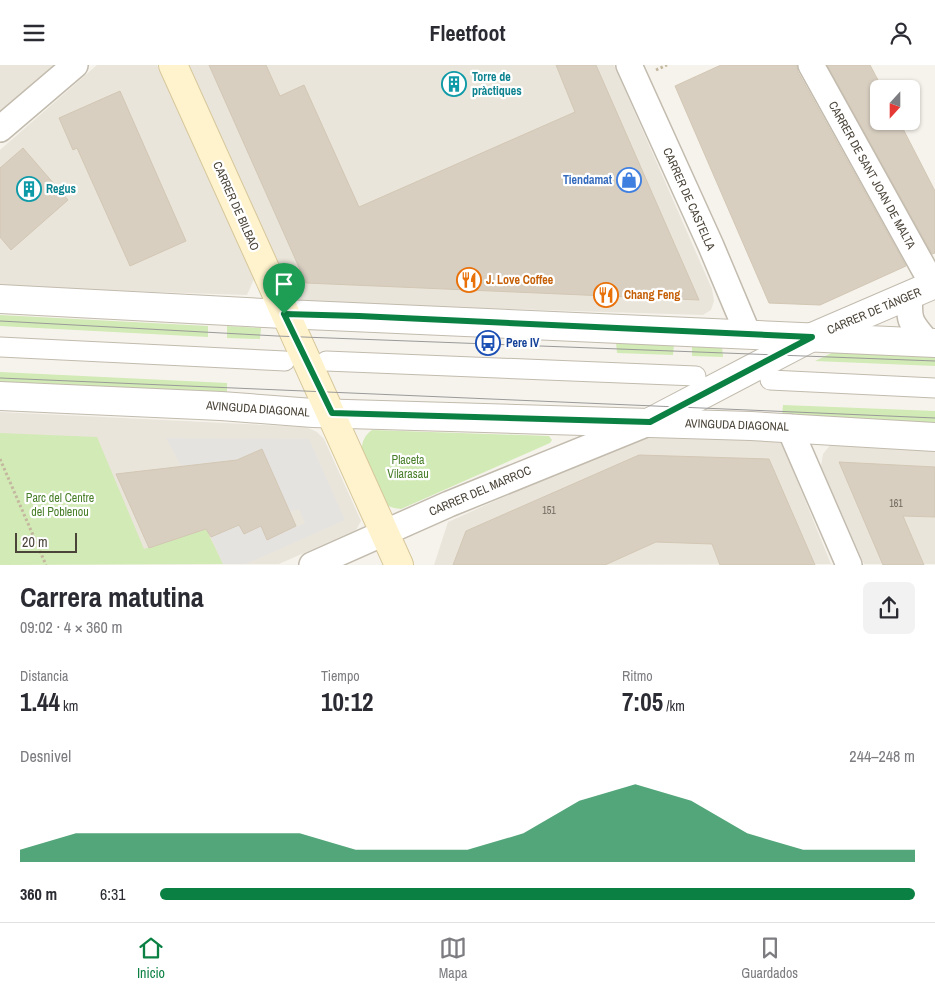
<!DOCTYPE html>
<html lang="es">
<meta charset="utf-8">
<style>
:root{--surface:#fff;--page:#f2f2f3;--text:#2b2b33;--muted:#7c7c81;--line:#e1e1e2;--accent:#0b8043}
body{margin:0;font-family:"Archivo Narrow",sans-serif;background:var(--page);color:var(--text);height:100vh;display:flex;flex-direction:column;font-size:19px;white-space:nowrap}
*{box-sizing:border-box;margin:0}
p{font-size:16px;color:var(--muted)}
.icon{flex:none;width:28px;height:28px;fill:none;stroke:currentColor;stroke-width:2;stroke-linecap:round;stroke-linejoin:round}
.map{position:relative;height:500px;overflow:hidden}
.sheet{display:flex;flex-direction:column;background:var(--surface);flex:1}
.sheet>*{flex:none}
.needle{width:32px;rotate:201deg}
.tools{position:absolute;left:870px;top:15px;display:grid;gap:10px}
.tools a{display:grid;place-items:center;width:50px;height:50px;border-radius:8px;background:var(--surface);box-shadow:0 1px 4px #0004;font-size:25px}
.scale{position:absolute;left:15px;bottom:12px;width:62px;box-sizing:border-box;padding-left:5px;border:2px solid #4b4439;border-top:0;font-size:14px;line-height:18px;white-space:nowrap;color:#4b4439;-webkit-text-stroke:4px #fff;paint-order:stroke}
.pin{position:absolute;display:grid;place-items:center;width:42px;height:42px;color:#fff;margin:-51px -21px;border-radius:50% 50% 50% 0;rotate:-45deg;box-shadow:0 0 5px #0007}
.pin .icon{rotate:45deg}
.round{display:grid;place-items:center;flex:none;width:52px;height:52px;border-radius:8px;background:var(--page)}
.head{display:flex;align-items:center;justify-content:space-between;height:85px;padding:0 20px}
h1{font-size:28px;font-weight:800;line-height:38px}
.stats{display:grid;grid-template-columns:repeat(3,1fr);gap:8px;height:85px;padding:5px 20px}
.stats div{display:grid;align-content:center}
.stats b{font-size:25px;font-weight:800}
.stats small{font-size:14px;font-weight:400}
.stats p{font-size:14px}
.chart{height:140px;padding:10px 20px}
.chart p{display:flex;justify-content:space-between}
.chart svg{width:100%;height:90px;margin-top:5px;fill:var(--accent);opacity:.7}
ul{padding:0 20px;list-style:none;font-size:16px}
li{display:grid;grid-template-columns:80px 60px 1fr;align-items:center;height:38px}
li i{height:12px;border-radius:6px;background:var(--accent)}
header{display:flex;justify-content:space-between;align-items:center;height:65px;padding:0 20px;background:var(--surface);font-size:22px;font-weight:800}
.tabs{display:flex;justify-content:space-around;align-items:center;height:70px;border-top:1px solid var(--line);background:var(--surface);font-size:14px;color:var(--muted)}
.tabs a{display:grid;justify-items:center;gap:2px}
.tabs .current{color:var(--accent)}
.map>svg:first-child{display:block}
.residential{fill:#eae5da}
.green{fill:#d2eab5}
.parking{fill:#e5e3e0}
.building{fill:#d8cfc1;stroke:#d3c7b4}
.lines{fill:none;stroke-linecap:round;stroke-linejoin:round}
.pedestrian-casing{stroke:#c2bbae;stroke-width:21}
.minor-casing{stroke:#c2bbae;stroke-width:28}
.tertiary-casing{stroke:#c2bbae;stroke-width:30}
.secondary-casing{stroke:#d6c79b;stroke-width:30}
.path{stroke:#c4b79f;stroke-width:3;stroke-dasharray:2.5 2.5;stroke-linecap:butt}
.pedestrian{stroke:#fff;stroke-width:19}
.minor{stroke:#fff;stroke-width:25}
.tertiary{stroke:#fff;stroke-width:28}
.secondary{stroke:#fff3cd;stroke-width:28}
.tram{stroke:#9a9a9a;stroke-width:1}
.route-casing{stroke:#fff;stroke-width:10}
.route{stroke:#0b8043;stroke-width:6}
.labels{text-anchor:middle;dominant-baseline:central;stroke-width:4.5;stroke-linejoin:round;paint-order:stroke}
.number-label{font-size:10px;fill:#6e675b}
.culture-label{font-size:12px;font-weight:bold;fill:#0d838f;stroke:#fff;text-anchor:start}
.street-label{font-size:12px;fill:#4b4439;stroke:#fff}
.shop-label{font-size:12px;font-weight:bold;fill:#366cbe;stroke:#fff;text-anchor:end}
.food-label{font-size:12px;font-weight:bold;fill:#c56008;stroke:#fff;text-anchor:start}
.transit-label{font-size:12px;font-weight:bold;fill:#164399;stroke:#fff;text-anchor:start}
.park-label{font-size:12px;fill:#4a7f2a;stroke:#fff}
</style>
<header><svg class="icon" aria-label="menu" viewBox="0 0 24 24"><path d="M4 6h16M4 12h16M4 18h16"/></svg>Fleetfoot<svg class="icon" aria-label="person" viewBox="0 0 24 24"><circle cx="12" cy="8" r="4"/><path d="M4 21q1-7 8-7t8 7"/></svg></header>
<div class="map">
<svg width="935" height="500" viewBox="0 0 935 500">
<rect width="100%" height="100%" fill="#f6f3ec"/>
<!-- residential -->
<g class="residential">
<path d="M0 0H54L0 47Z"/>
<path d="M97 0H157L254 214 247 230 0 222V85Z"/>
<path d="M188 0H614L712 224 714 236 711 245 703 250 310 238 296 233 289 222Z"/>
<path d="M0 347 306 362 317 367 324 374 361 456 356 465 279 499H0Z"/>
<path d="M648 367 781 376 831 499 434 500 448 457Z"/>
<path d="M831 379 935 385V499H864L821 401 823 389Z"/>
</g>
<!-- green -->
<g class="green">
<path d="M0 250 208 261V272L0 261Z"/>
<path d="M227 261 261 263 260 274 227 273Z"/>
<path d="M616 277 674 279 673 290 617 288Z"/>
<path d="M692 279 722 281 723 292 692 291Z"/>
<path d="M838 285 935 289V301L815 296Z"/>
<path d="M0 307 227 318V329L0 319Z"/>
<path d="M783 340 935 346V359L782 351Z"/>
<path d="M372 365 549 371 552 375 550 378 401 444C392 443 388 442 382 435 373 415 348 382 372 365Z"/>
<path d="M0 368 97 372 144 484 206 464 223 499 0 500Z"/>
</g>
<!-- parking -->
<path class="parking" d="M166 373 309 374 345 455 246 499H223L211 472 239 460 244 469 261 461 267 474 305 458 299 444 290 447 261 384 237 395 181 401Z"/>
<!-- building -->
<g class="building">
<path d="M209 0H266L280 31 304 20 359 142 575 47 556 0H596L699 235 306 218Z"/>
<path d="M721 0H797L798 7 906 201 820 240 769 238 675 21Z"/>
<path d="M827 0H870L879 17V56H899L935 126V188L932 189Z"/>
<path d="M120 26 186 176 130 201 77 83 73 85 59 53Z"/>
<path d="M23 83 68 135 11 185 0 172V103Z"/>
<path d="M262 384 296 461 267 475 261 461 244 469 239 460 211 472 206 464 149 483 116 409 237 395Z"/>
<path d="M639 390 769 394 815 500H720L712 479 656 477 605 500H453L466 466Z"/>
<path d="M839 397 935 402V452L903 451 924 500H883Z"/>
</g>
<g class="lines">
<defs>
<g id="pedestrian">
<path d="M0 282 285 296"/>
<path d="M326 296 696 311"/>
<path d="M770 315 935 323"/>
</g>
<g id="minor">
<path d="M629 0 711 181 748 269"/>
<path d="M811 0 933 220"/>
<path d="M0 64 75 0"/>
<path d="M910 230C908 257 911 258 928 278"/>
<path d="M789 362 849 500"/>
<path d="M312 500 449 439 646 359"/>
</g>
<g id="tertiary">
<path d="M0 234 284 249 935 278"/>
<path d="M0 331 221 341 313 348 751 361 935 372"/>
<path d="M652 356 812 272 935 219"/>
</g>
<path id="secondary" d="M173 0 399 500"/>
</defs>
<!-- pedestrian casing -->
<use href="#pedestrian" class="pedestrian-casing"/>
<!-- minor casing -->
<use href="#minor" class="minor-casing"/>
<!-- tertiary casing -->
<use href="#tertiary" class="tertiary-casing"/>
<!-- secondary casing -->
<use href="#secondary" class="secondary-casing"/>
<!-- path -->
<g class="path">
<path d="M656 5 667 0"/>
<path d="M0 394 46 500"/>
</g>
<!-- pedestrian -->
<use href="#pedestrian" class="pedestrian"/>
<!-- minor -->
<use href="#minor" class="minor"/>
<!-- tertiary -->
<use href="#tertiary" class="tertiary"/>
<!-- secondary -->
<use href="#secondary" class="secondary"/>
<!-- tram -->
<g class="tram">
<path d="M0 256 277 271 935 296"/>
<path d="M0 313 935 353"/>
</g>
</g>
<g class="lines">
<defs>
<path id="route" d="M284 249 359 251 812 272 650 357 332 348Z"/>
</defs>
<!-- route casing -->
<use href="#route" class="route-casing"/>
<!-- route -->
<use href="#route" class="route"/>
</g>
<!-- icons -->
<defs>
<symbol id="building-ring" viewBox="-11 -11 22 22"><circle r="9.5" fill="#fff" stroke="#0f9aa8" stroke-width="1.5"/><path d="M-4-6H4V6H1V3H-1V6H-4ZM-2.5-4.3h1.7v1.8h-1.7ZM.8-4.3h1.7v1.8H.8ZM-2.5-1h1.7V.8h-1.7ZM.8-1h1.7V.8H.8Z" fill="#0f9aa8"/></symbol>
<symbol id="shop-ring" viewBox="-11 -11 22 22"><circle r="9.5" fill="#fff" stroke="#3f7fe0" stroke-width="1.5"/><path d="M-5-2.5h2.3a2.7 3.5 0 0 1 5.4 0H5L5.5 6h-11ZM-1.5-2.5h3a1.5 2.3 0 0 0-3 0Z" fill="#3f7fe0"/></symbol>
<symbol id="restaurant-ring" viewBox="-11 -11 22 22"><circle r="9.5" fill="#fff" stroke="#e8710a" stroke-width="1.5"/><path d="M-5-6h1v4h1v-4h1v4h1v-4h1v5L-1.5 .5V6h-2V.5L-5-1ZM5-6V6H3V1.5H1.5Q1.5-4 5-6Z" fill="#e8710a"/></symbol>
<symbol id="bus-ring" viewBox="-11 -11 22 22"><circle r="9.5" fill="#fff" stroke="#1a4fb4" stroke-width="1.5"/><path d="M-5-6H5V4H4V6H2V4H-2V6H-4V4H-5ZM-3.5-4V0h7V-4ZM-3.5 1.2v1.5H-2V1.2ZM2 1.2v1.5H3.5V1.2Z" fill="#1a4fb4"/></symbol>
</defs>
<g fill-rule="evenodd">
<use href="#building-ring" x="440" y="5" width="28" height="28"/>
<use href="#shop-ring" x="615" y="101" width="28" height="28"/>
<use href="#building-ring" x="15" y="110" width="28" height="28"/>
<use href="#restaurant-ring" x="455" y="201" width="28" height="28"/>
<use href="#restaurant-ring" x="592" y="216" width="28" height="28"/>
<use href="#bus-ring" x="474" y="264" width="28" height="28"/>
</g>
<g class="labels">
<!-- number labels -->
<g class="number-label">
<text x="896" y="438">161</text>
<text x="549" y="445">151</text>
</g>
<!-- culture labels -->
<g class="culture-label">
<text x="472" y="12">Torre de<tspan x="472" dy="14">pràctiques</tspan></text>
<text x="46" y="124">Regus</text>
</g>
<!-- street labels -->
<g class="street-label">
<text transform="translate(872 110) rotate(61)">CARRER DE SANT JOAN DE MALTA</text>
<text transform="translate(689 134) rotate(66)">CARRER DE CASTELLA</text>
<text transform="translate(236 141) rotate(66)">CARRER DE BILBAO</text>
<text transform="translate(874 246) rotate(-23)">CARRER DE TÀNGER</text>
<text transform="translate(258 344) rotate(4)">AVINGUDA DIAGONAL</text>
<text transform="translate(737 360) rotate(2)">AVINGUDA DIAGONAL</text>
<text transform="translate(480 426) rotate(-23)">CARRER DEL MARROC</text>
</g>
<!-- shop labels -->
<g class="shop-label">
<text x="612" y="115">Tiendamat</text>
</g>
<!-- food labels -->
<g class="food-label">
<text x="486" y="215">J. Love Coffee</text>
<text x="624" y="230">Chang Feng</text>
</g>
<!-- transit labels -->
<g class="transit-label">
<text x="506" y="278">Pere IV</text>
</g>
<!-- park labels -->
<g class="park-label">
<text x="408" y="395">Placeta<tspan x="408" dy="14">Vilarasau</tspan></text>
<text x="60" y="433">Parc del Centre<tspan x="60" dy="14">del Poblenou</tspan></text>
</g>
</g>
</svg>
<div class="tools">
<a><svg class="needle" viewBox="-14 -14 28 28"><path d="M0-13l5 13h-10z" fill="#e53935"/><path d="M0 13l5-13h-10z" fill="#7c7c81"/></svg></a>
</div>
<div class="scale">20 m</div>
<div class="pin" style="left:284px;top:249px;background:#1e9e55"><svg class="icon" aria-label="arrive" viewBox="0 0 24 24"><path d="M6 21V4h12l-3 4 3 4H6"/></svg></div>
</div>
<section class="sheet">
<div class="head"><div><h1>Carrera matutina</h1><p>09:02 · 4 × 360 m</p></div><a class="round"><svg class="icon" aria-label="share" viewBox="0 0 24 24"><path d="M12 15V3M7 8l5-5 5 5M5 13v7h14v-7"/></svg></a></div>
<div class="stats">
<div><p>Distancia</p><b>1.44<small> km</small></b></div>
<div><p>Tiempo</p><b>10:12</b></div>
<div><p>Ritmo</p><b>7:05<small> /km</small></b></div>
</div>
<div class="chart"><p><span>Desnivel</span>244–248 m</p>
<svg viewBox="0 0 160 44" preserveAspectRatio="none"><path d="M0 44V38L10 30L20 30L30 30L40 30L50 30L60 38L70 38L80 38L90 30L100 14L110 6L120 14L130 30L140 38L150 38L160 38V44z"/></svg>
</div>
<ul>
<li><b>360 m</b>6:31<i style="width:100%"></i></li>
</ul>
</section>
<nav class="tabs">
<a class="current"><svg class="icon" aria-label="home" viewBox="0 0 24 24"><path d="M3 11l9-7 9 7M6 9v11h12V9"/></svg>Inicio</a>
<a><svg class="icon" aria-label="map" viewBox="0 0 24 24"><path d="M3 6l6-2 6 2 6-2v14l-6 2-6-2-6 2zM9 4v14M15 6v14"/></svg>Mapa</a>
<a><svg class="icon" aria-label="saved" viewBox="0 0 24 24"><path d="M7 4h10v16l-5-4-5 4z"/></svg>Guardados</a>
</nav>
